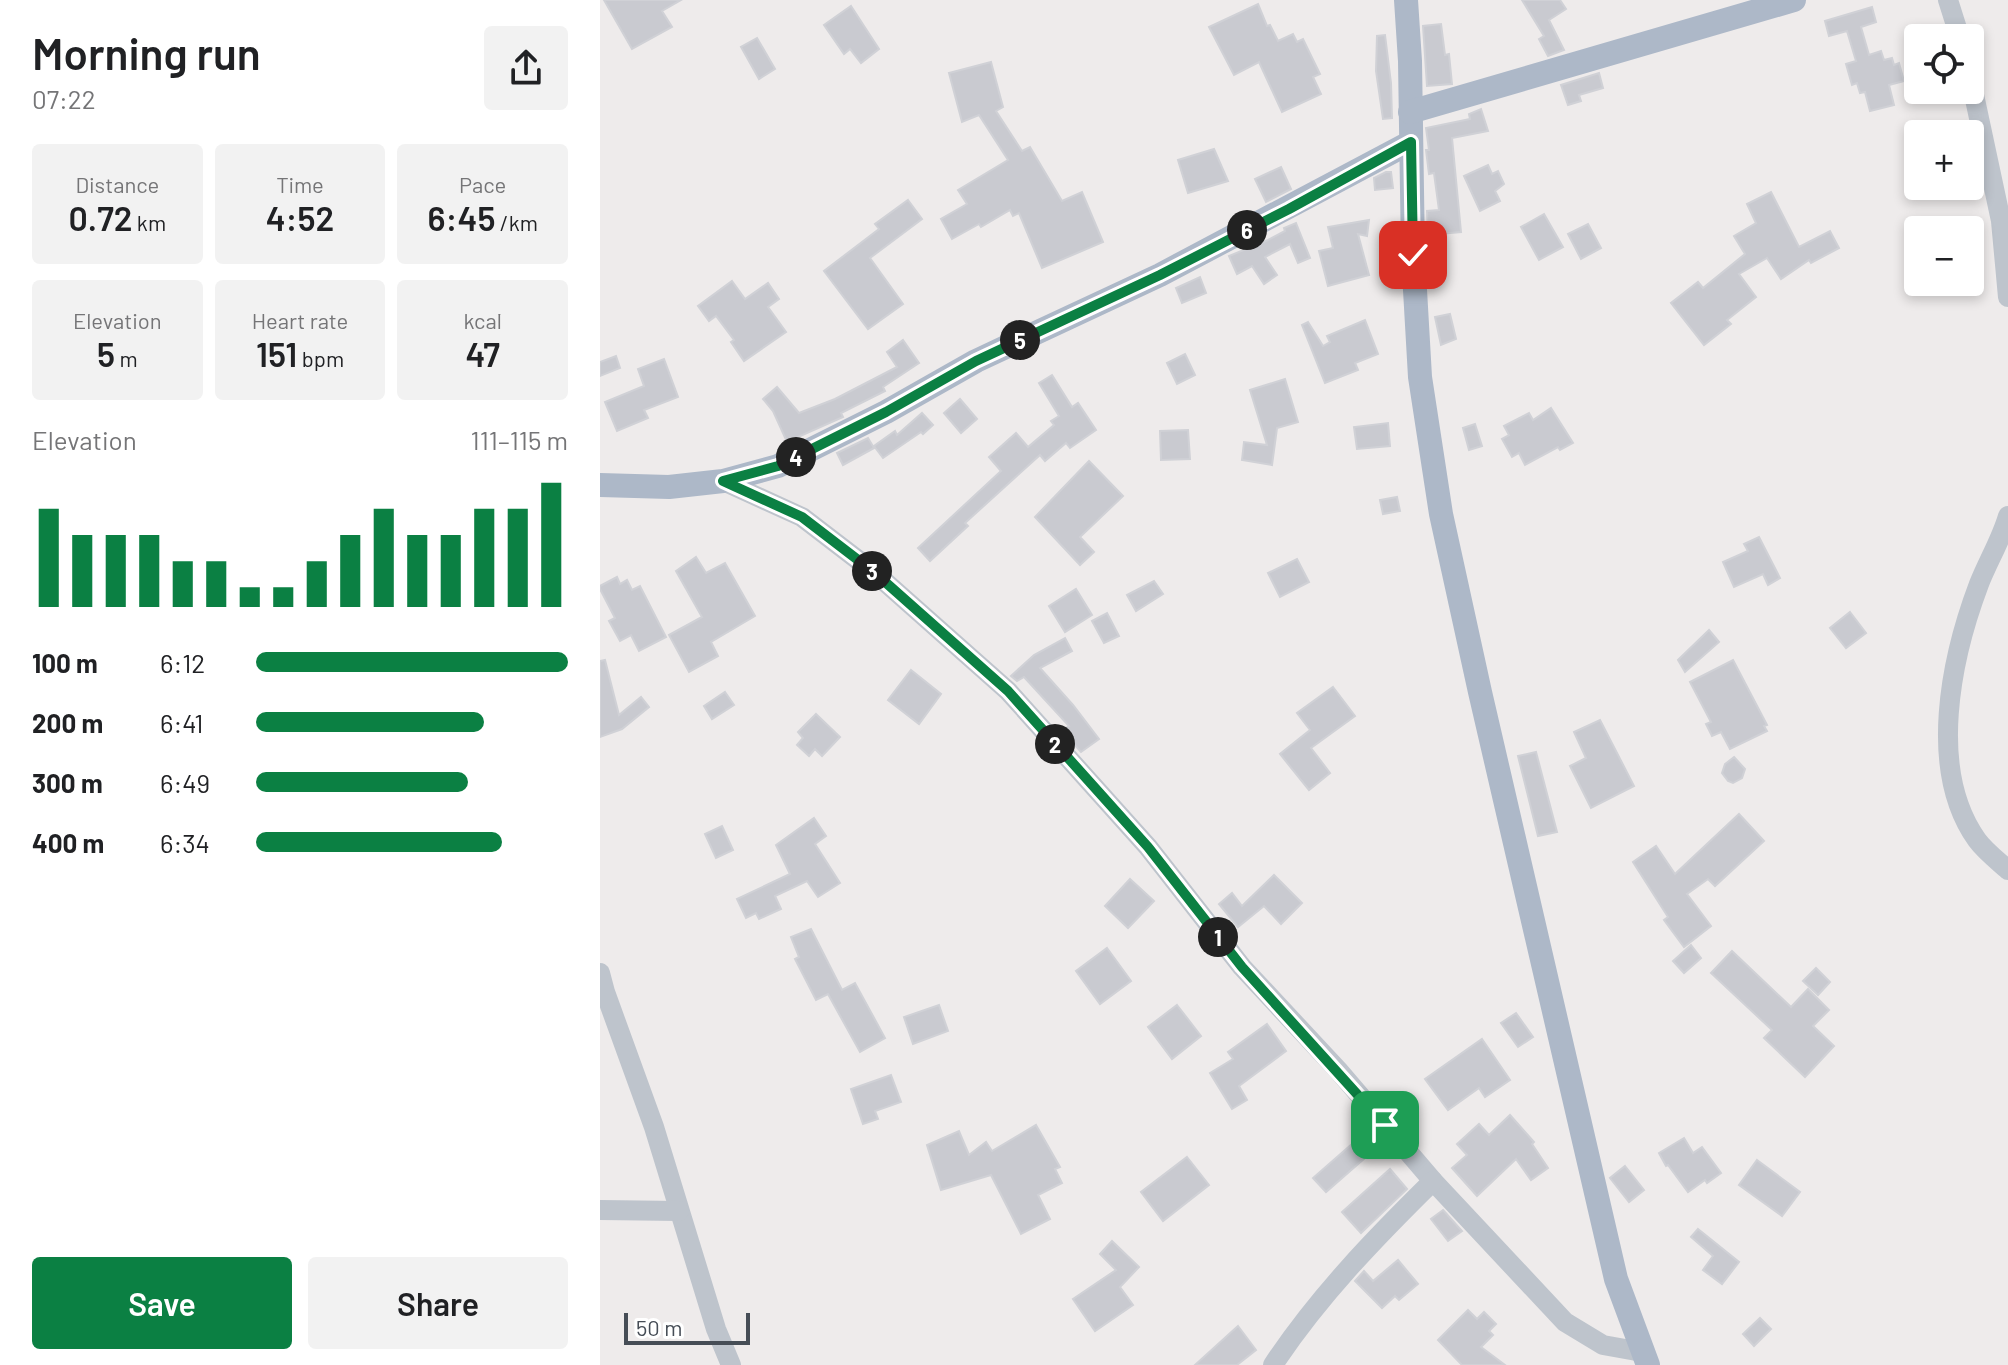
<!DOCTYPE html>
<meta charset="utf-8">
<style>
:root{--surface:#fff;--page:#f2f2f2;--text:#202124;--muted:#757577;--accent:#0b8043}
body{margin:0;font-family:Barlow,sans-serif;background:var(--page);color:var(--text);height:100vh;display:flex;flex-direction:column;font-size:30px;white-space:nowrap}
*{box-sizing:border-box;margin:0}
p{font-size:26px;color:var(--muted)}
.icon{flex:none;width:44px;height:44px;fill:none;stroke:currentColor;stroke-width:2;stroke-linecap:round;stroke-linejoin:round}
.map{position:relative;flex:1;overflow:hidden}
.side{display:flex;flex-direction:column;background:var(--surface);width:600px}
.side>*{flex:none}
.buttons{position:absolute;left:1304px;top:24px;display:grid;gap:16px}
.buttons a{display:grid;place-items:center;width:80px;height:80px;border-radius:8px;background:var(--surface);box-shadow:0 4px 12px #0003;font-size:40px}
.scale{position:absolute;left:24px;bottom:20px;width:126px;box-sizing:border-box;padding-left:8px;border:4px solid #464d56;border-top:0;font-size:22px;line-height:28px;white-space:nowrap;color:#464d56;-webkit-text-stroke:6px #fff;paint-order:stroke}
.pin{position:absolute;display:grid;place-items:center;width:68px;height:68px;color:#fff;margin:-34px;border-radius:16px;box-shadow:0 4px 12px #0006}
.km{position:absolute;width:40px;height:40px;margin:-20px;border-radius:50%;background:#222;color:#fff;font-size:22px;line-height:40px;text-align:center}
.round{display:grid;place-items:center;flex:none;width:84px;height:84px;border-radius:8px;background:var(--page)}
.overview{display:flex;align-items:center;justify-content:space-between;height:136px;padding:0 32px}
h1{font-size:44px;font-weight:600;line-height:60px}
.metrics{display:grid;grid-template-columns:repeat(3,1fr);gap:12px;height:136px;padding:8px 32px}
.metrics div{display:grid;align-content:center;border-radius:8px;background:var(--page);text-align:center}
.metrics b{font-size:34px;font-weight:600}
.metrics small{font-size:22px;font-weight:400}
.metrics p{font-size:22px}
.chart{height:224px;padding:16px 32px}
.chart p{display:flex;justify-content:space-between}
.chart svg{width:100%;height:144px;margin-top:8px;stroke:var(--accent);stroke-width:6}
.button{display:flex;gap:16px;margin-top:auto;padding:16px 32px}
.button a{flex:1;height:92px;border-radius:8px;background:var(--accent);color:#fff;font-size:32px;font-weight:600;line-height:92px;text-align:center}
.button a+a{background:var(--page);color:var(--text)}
ul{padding:0 32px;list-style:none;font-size:26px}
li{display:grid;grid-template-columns:128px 96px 1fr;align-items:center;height:60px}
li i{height:20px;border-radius:10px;background:var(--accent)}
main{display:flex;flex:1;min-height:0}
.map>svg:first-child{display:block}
.building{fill:#c9cad0;stroke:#d0d1d6;stroke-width:2}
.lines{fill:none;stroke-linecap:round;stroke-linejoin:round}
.minor{stroke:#bec4cc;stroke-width:20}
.major{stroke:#adb8c8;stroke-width:24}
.route-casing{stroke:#fff;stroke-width:16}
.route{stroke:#0b8043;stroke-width:10}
</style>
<main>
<section class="side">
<div class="overview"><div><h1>Morning run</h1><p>07:22</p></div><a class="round"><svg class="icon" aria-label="share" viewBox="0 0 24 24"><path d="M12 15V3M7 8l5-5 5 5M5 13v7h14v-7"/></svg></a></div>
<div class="metrics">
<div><p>Distance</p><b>0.72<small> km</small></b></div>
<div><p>Time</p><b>4:52</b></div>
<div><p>Pace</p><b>6:45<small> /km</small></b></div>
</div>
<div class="metrics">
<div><p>Elevation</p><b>5<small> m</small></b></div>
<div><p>Heart rate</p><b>151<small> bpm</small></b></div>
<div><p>kcal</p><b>47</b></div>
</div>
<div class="chart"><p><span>Elevation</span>111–115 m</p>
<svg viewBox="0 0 160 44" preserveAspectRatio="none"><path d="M5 44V14M15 44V22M25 44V22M35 44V22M45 44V30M55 44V30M65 44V38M75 44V38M85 44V30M95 44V22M105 44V14M115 44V22M125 44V22M135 44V14M145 44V14M155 44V6"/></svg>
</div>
<ul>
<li><b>100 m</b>6:12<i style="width:100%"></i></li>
<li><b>200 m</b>6:41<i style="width:73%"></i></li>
<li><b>300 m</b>6:49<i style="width:68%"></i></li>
<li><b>400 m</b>6:34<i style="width:79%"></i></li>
</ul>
<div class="button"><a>Save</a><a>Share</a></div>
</section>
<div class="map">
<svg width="1408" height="1365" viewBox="0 0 1408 1365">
<rect width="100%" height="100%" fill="#eeebeb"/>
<!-- building -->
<g class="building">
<path d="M4 0H81L62 11 72 27 32 49Z"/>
<path d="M922 0H960L966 9 949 20 964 50 948 56 939 39 944 36Z"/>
<path d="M658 4 667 26 670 25 678 41 693 34 697 42 703 39 720 74 713 77 721 94 682 112 659 62 634 75 609 27Z"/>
<path d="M251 6 279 49 261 63 250 49 244 54 224 25Z"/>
<path d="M1272 7 1276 22 1261 27 1269 55 1281 51 1284 60 1292 58 1294 65 1299 63 1304 81 1289 85 1294 105 1270 111 1265 92 1260 93 1257 83 1252 85 1246 64 1256 61 1247 31 1229 36 1225 21Z"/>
<path d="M841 24 845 55 849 54 852 84 827 86 823 26Z"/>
<path d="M785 35 791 83 792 118 783 119 776 71 777 36Z"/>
<path d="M157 38 175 69 159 79 141 47Z"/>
<path d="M391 62 403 107 396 111 422 151 430 147 462 201 482 192 503 242 442 268 419 213 413 216 410 210 381 227 379 224 352 239 341 219 367 204 358 190 408 160 379 115 362 122 349 73Z"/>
<path d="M999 73 1003 88 979 95 981 101 968 105 961 85Z"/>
<path d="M881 109 888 131 852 138 861 232 828 235 827 211 839 210 834 173 829 174 826 150H829L826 128 870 119 869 114Z"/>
<path d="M614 149 628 181 588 193 578 160Z"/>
<path d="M888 165 892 174 898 171 904 184 895 191 900 201 880 211 864 176Z"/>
<path d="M681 167 691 189 666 202 655 179Z"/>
<path d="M786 172H791L793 188 775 190 774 178Z"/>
<path d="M1171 192 1199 247 1230 231 1239 248 1211 263 1209 260 1181 279 1167 258 1139 274 1156 297 1127 320 1131 324 1104 345 1071 303 1098 282 1103 288 1145 254 1134 236 1156 223 1147 204Z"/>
<path d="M308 200 322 219 270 258 303 304 268 329 224 271 279 229 275 224Z"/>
<path d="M944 214 963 247 939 260 921 227Z"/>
<path d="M769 220 767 236 758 234 769 275 728 286 719 251 733 248 728 227Z"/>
<path d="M696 223 710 258 698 263 690 244 665 257 677 275 664 284 652 266 637 274 629 256 668 240 685 231 684 228Z"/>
<path d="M988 224 1001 248 981 259 968 234Z"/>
<path d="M600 277 606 293 582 303 576 288Z"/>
<path d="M132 281 145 299 168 283 179 299 168 307 186 332 144 361 131 342 134 340 116 316 109 321 98 306Z"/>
<path d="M850 314 856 339 841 345 835 317Z"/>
<path d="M765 320 778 354 755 363 758 370 725 383 702 325 708 322 723 346 730 342 727 336Z"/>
<path d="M303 340 319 363 283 387 285 391 241 413 243 417 187 442 173 411 163 399 177 387 199 413 235 399 297 367 287 352Z"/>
<path d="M585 354 595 375 577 384 567 363Z"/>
<path d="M16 356 20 368 0 376V362Z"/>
<path d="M64 359 78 397 44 410 48 418 17 431 5 402 44 386 38 369Z"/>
<path d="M452 375 472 407 478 403 496 430 470 448 466 443 445 461 440 455 365 523 368 526 330 561 318 548 401 471 389 457 416 433 428 447 454 425 451 421 459 416 439 383Z"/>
<path d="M685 379 698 422 677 428 672 465 642 460 644 442 667 445 650 390Z"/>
<path d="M360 399 377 419 361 433 344 413Z"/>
<path d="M951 408 973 443 960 450 958 447 925 465 919 453 912 457 902 439 909 435 904 426 929 413 933 420Z"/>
<path d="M322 413 333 425 323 434 321 432 283 458 274 446 295 431 297 435Z"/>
<path d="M788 423 790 446 757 449 754 427Z"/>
<path d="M875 424 882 446 869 450 863 428Z"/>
<path d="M588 430 590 459 561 460 560 431Z"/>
<path d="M268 438 274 448 243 465 237 453Z"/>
<path d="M489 461 523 496 480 537 494 552 480 565 435 517Z"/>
<path d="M797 497 800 511 783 514 780 500Z"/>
<path d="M1159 537 1180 578 1168 585 1163 574 1134 587 1123 562 1148 551 1144 544Z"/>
<path d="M96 557 106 573 125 563 155 616 111 642 118 656 89 672 69 635 102 617 76 571Z"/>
<path d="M697 559 709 582 680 597 668 573Z"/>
<path d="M17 577 20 584 27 580 32 590 40 586 66 637 39 651 31 635 20 641 9 621 15 618 0 589V586Z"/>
<path d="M554 581 563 594 536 611 527 595Z"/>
<path d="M476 589 492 615 465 632 449 606Z"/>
<path d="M1250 612 1266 633 1246 648 1230 628Z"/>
<path d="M507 613 519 636 504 643 492 621Z"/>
<path d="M1109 630 1119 642 1085 672 1078 660Z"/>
<path d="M465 638 472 651 440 668 473 705 499 739 481 752 462 731 469 726 424 677 417 681 411 676 434 655Z"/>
<path d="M5 660 19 715 41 697 49 707 22 729 0 737V661Z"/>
<path d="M1133 660 1167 725 1164 726 1167 731 1130 749 1121 732 1112 736 1106 724 1111 722 1090 682Z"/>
<path d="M311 670 341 694 319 724 288 700Z"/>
<path d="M733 687 755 716 711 748 730 773 709 790 680 754 710 730 697 713Z"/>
<path d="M125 692 134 705 112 719 104 706Z"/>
<path d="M216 714 240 737 222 756 215 749 209 756 197 745 203 738 198 732Z"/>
<path d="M1000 720 1034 786 991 808 970 766 986 758 974 732Z"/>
<path d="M936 752 957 832 938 836 918 756Z"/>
<path d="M1134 757 1145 769 1142 778 1133 783 1128 781 1122 773 1125 764Z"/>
<path d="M1139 814 1164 841 1115 886 1108 879 1087 894 1111 926 1084 947 1064 920 1068 917 1033 862 1056 846 1075 874Z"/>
<path d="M214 818 226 836 215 844 240 883 218 897 207 881 175 896 181 909 159 919 156 913 146 918 137 899 190 874 176 845Z"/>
<path d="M122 826 133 850 116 858 105 834Z"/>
<path d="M674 875 702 903 681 924 664 906 638 927 619 904 632 893 642 906Z"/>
<path d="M530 879 554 901 528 928 505 906Z"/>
<path d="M211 929 242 990 255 983 285 1038 260 1052 228 994 216 1000 195 959 199 957 191 937Z"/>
<path d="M1091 945 1101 958 1084 973 1073 961Z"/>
<path d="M507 948 531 981 500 1004 476 971Z"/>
<path d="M1132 951 1191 1007 1208 989 1229 1010 1213 1026 1234 1046 1205 1077 1164 1038 1172 1030 1111 973Z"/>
<path d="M1216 968 1230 982 1218 995 1203 981Z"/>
<path d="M339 1005 348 1031 313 1044 304 1017Z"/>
<path d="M577 1005 601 1036 572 1059 548 1027Z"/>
<path d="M916 1013 933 1037 918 1047 901 1023Z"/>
<path d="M667 1024 686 1051 639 1086 647 1100 632 1109 610 1073 633 1059 628 1052Z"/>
<path d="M882 1039 910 1080 885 1097 879 1088 848 1110 825 1079Z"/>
<path d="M291 1075 301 1102 275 1111 278 1119 263 1124 251 1089Z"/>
<path d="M910 1115 934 1142 932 1144 948 1168 931 1180 916 1159 877 1196 852 1168 867 1155 857 1144 879 1124 889 1135Z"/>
<path d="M436 1125 460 1167 455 1169 462 1183 438 1195 450 1219 421 1234 391 1175 341 1190 327 1145 359 1131 369 1155 386 1142 392 1151Z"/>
<path d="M768 1130 780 1145 726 1192 713 1178Z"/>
<path d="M1084 1138 1093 1153 1102 1147 1121 1173 1107 1183 1105 1180 1088 1192 1068 1165 1066 1166 1059 1153Z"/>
<path d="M587 1157 609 1185 563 1221 541 1192Z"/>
<path d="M1157 1160 1200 1192 1182 1216 1139 1185Z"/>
<path d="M1025 1166 1044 1190 1029 1202 1010 1178Z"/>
<path d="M790 1169 807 1189 761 1233 742 1212Z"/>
<path d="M843 1210 862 1231 848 1241 831 1219Z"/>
<path d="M1098 1229 1139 1262 1122 1284 1103 1270 1113 1256 1091 1237Z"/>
<path d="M512 1241 539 1267 520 1287 533 1305 495 1331 473 1299 516 1270 500 1254Z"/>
<path d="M798 1260 818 1284 799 1300 795 1296 782 1308 755 1281 764 1271 773 1281Z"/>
<path d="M868 1310 877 1319 884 1312 896 1324 889 1331 893 1335 881 1347 905 1365H862L838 1340Z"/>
<path d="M1160 1318 1171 1329 1154 1346 1143 1334Z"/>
<path d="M638 1326 656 1350 637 1365H595Z"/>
</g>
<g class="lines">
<!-- minor -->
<g class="minor">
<path d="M1348 0 1360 38"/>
<path d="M1370 76 1401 221 1408 297"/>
<path d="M123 481 202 517 275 573 408 691 548 847 642 967 738 1070 833 1181 965 1322 1003 1345 1042 1352"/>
<path d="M1408 516C1401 540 1388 561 1379 584 1351 658 1327 770 1377 840 1385 851 1398 861 1408 870"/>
<path d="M0 973 5 992 54 1127 116 1329 131 1365"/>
<path d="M0 1210 79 1211"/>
<path d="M673 1365C718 1297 775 1238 833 1181"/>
</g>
<!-- major -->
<g class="major">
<path d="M806 0 810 61 813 255 820 377 841 514 880 692 1016 1279 1048 1365"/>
<path d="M810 112 1194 0"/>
<path d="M0 485 69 487 123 481 178 466 286 412 376 361 560 275 811 142"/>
</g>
</g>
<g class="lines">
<defs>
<path id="route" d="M785 1125 642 967 548 847 408 691 275 573 202 517 123 481 178 466 286 412 376 361 560 275 689 209 811 142 813 255"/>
</defs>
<!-- route casing -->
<use href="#route" class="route-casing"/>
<!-- route -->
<use href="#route" class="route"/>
</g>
</svg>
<div class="buttons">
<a><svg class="icon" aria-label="locate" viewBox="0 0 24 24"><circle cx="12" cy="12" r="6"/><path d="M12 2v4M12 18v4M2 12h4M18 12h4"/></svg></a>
<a>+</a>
<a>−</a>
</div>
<div class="scale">50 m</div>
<div class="pin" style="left:785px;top:1125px;background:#1e9e55"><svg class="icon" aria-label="arrive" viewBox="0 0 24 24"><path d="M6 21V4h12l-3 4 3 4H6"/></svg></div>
<div class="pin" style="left:813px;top:255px;background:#d93025"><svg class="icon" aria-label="check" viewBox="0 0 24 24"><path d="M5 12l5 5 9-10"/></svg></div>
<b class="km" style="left:618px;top:937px">1</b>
<b class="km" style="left:455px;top:744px">2</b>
<b class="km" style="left:272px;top:571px">3</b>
<b class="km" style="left:196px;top:457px">4</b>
<b class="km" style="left:420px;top:340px">5</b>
<b class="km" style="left:647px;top:230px">6</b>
</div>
</main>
